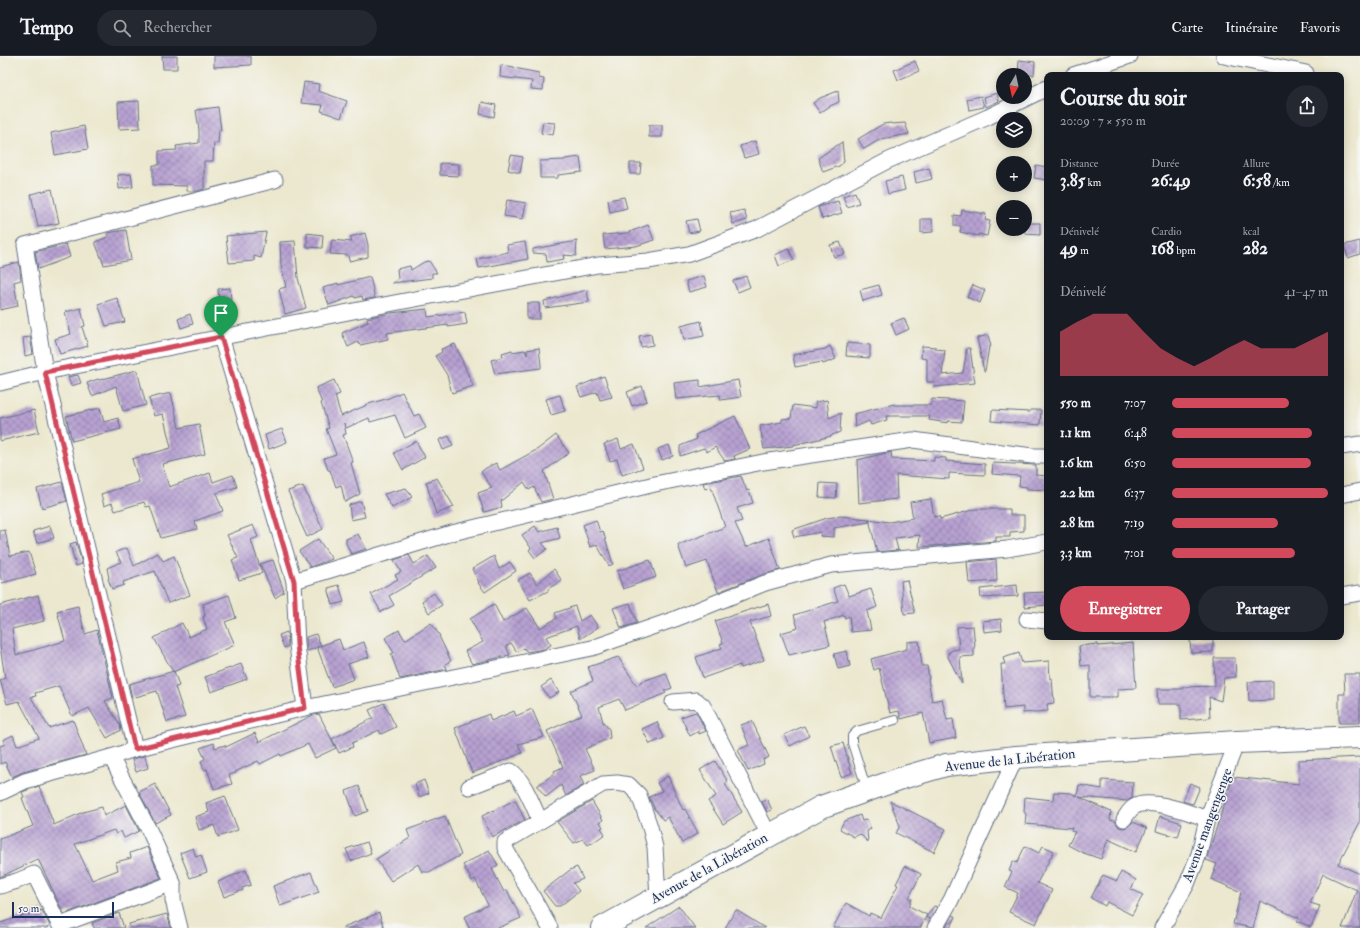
<!DOCTYPE html>
<html lang="fr">
<meta charset="utf-8">
<style>
:root{--surface:#171b24;--page:#242831;--text:#f1f3f6;--muted:#9ea1a6;--line:#363941;--accent:#d1495b}
body{margin:0;font-family:"IM FELL Double Pica",serif;background:var(--page);color:var(--text);height:100vh;display:flex;flex-direction:column;font-size:15px;white-space:nowrap}
*{box-sizing:border-box;margin:0}
p{font-size:13px;color:var(--muted)}
.icon{flex:none;width:22px;height:22px;fill:none;stroke:currentColor;stroke-width:2;stroke-linecap:round;stroke-linejoin:round}
.map{position:relative;flex:1;overflow:hidden}
.panel{position:absolute;left:1044px;top:16px;width:300px;height:568px;display:flex;flex-direction:column;background:var(--surface);border-radius:8px;box-shadow:0 2px 10px #0003}
.panel>*{flex:none}
.needle{width:26px;rotate:189deg}
.tools{position:absolute;left:996px;top:12px;display:grid;gap:8px}
.tools a{display:grid;place-items:center;width:36px;height:36px;border-radius:50%;background:var(--surface);box-shadow:0 2px 10px #0003;font-size:20px}
.scale{position:absolute;left:12px;bottom:10px;width:102px;box-sizing:border-box;padding-left:4px;border:2px solid #1b2f5e;border-top:0;font-size:11px;line-height:14px;white-space:nowrap;color:#1b2f5e;-webkit-text-stroke:3px #f6f6f2;paint-order:stroke}
.pin{position:absolute;display:grid;place-items:center;width:34px;height:34px;color:#fff;margin:-41px -17px;border-radius:50% 50% 50% 0;rotate:-45deg;box-shadow:0 0 4px #0007}
.pin .icon{rotate:45deg}
.round{display:grid;place-items:center;flex:none;width:42px;height:42px;border-radius:21px;background:var(--page)}
.head{display:flex;align-items:center;justify-content:space-between;height:68px;padding:0 16px}
h1{font-size:22px;font-weight:700;line-height:30px}
.metrics{display:grid;grid-template-columns:repeat(3,1fr);gap:6px;height:68px;padding:4px 16px}
.metrics div{display:grid;align-content:center}
.metrics b{font-size:17px;font-weight:700}
.metrics small{font-size:11px;font-weight:400}
.metrics p{font-size:11px}
.chart{height:112px;padding:8px 16px}
.chart p{display:flex;justify-content:space-between}
.chart svg{width:100%;height:72px;margin-top:4px;fill:var(--accent);opacity:.7}
.primary-button{display:flex;gap:8px;margin-top:auto;padding:8px 16px}
.primary-button a{flex:1;height:46px;border-radius:24px;background:var(--accent);color:#fff;font-size:16px;font-weight:700;line-height:46px;text-align:center}
.primary-button a+a{background:var(--page);color:var(--text)}
ul{padding:0 16px;list-style:none;font-size:13px}
li{display:grid;grid-template-columns:64px 48px 1fr;align-items:center;height:30px}
li i{height:10px;border-radius:5px;background:var(--accent)}
header{display:flex;align-items:center;gap:24px;box-sizing:border-box;height:56px;padding:0 20px;background:var(--surface);border-bottom:1px solid var(--line)}
header strong{font-size:19px}
nav{display:flex;gap:22px;margin-inline-start:auto;font-size:14px}
.search{width:280px;height:36px;background:var(--page);display:flex;align-items:center;gap:10px;box-sizing:border-box;padding:0 14px;border-radius:22px;color:var(--muted);font-size:15px}
.map>svg:first-child{display:block}
.building{fill:url(#building-cross-hatch)}
.lines{fill:none;stroke-linecap:round;stroke-linejoin:round}
.lane-casing{stroke:#647086;stroke-width:10}
.street-casing{stroke:#647086;stroke-width:17}
.highway-casing{stroke:#647086;stroke-width:24}
.lane{stroke:#fff;stroke-width:8}
.street{stroke:#fff;stroke-width:15}
.highway{stroke:#fff;stroke-width:22}
.route-casing{stroke:#fff;stroke-width:8}
.route{stroke:#d1495b;stroke-width:5}
.labels{text-anchor:middle;dominant-baseline:central;stroke-width:3;stroke-linejoin:round;paint-order:stroke}
.street-label{font-size:14px;fill:#1b2f5e;stroke:#f6f6f2}
</style>
<header>
<strong>Tempo</strong>
<div class="search"><svg class="icon" aria-label="search" viewBox="0 0 24 24"><circle cx="10" cy="10" r="6"/><path d="M15 15l6 6"/></svg>Rechercher</div>
<nav><a>Carte</a><a>Itinéraire</a><a>Favoris</a></nav>
</header>
<div class="map">
<svg width="1360" height="872" viewBox="0 0 1360 872">
<defs>
<pattern id="building-cross-hatch" width="8" height="8" patternUnits="userSpaceOnUse"><rect width="8" height="8" fill="#b7a1d1"/><path d="M0 0l8 8M0 8l8-8" fill="none" stroke="#9484ad"/></pattern>
</defs>
<rect width="100%" height="100%" fill="#f6f6f2"/>
<filter id="ink" filterUnits="userSpaceOnUse"><feTurbulence type="fractalNoise" baseFrequency=".025" numOctaves="2"/><feDisplacementMap in="SourceGraphic" scale="8" xChannelSelector="R" yChannelSelector="G"/><feConvolveMatrix kernelMatrix="1 2 1 2 8 2 1 2 1" color-interpolation-filters="sRGB"/></filter>
<filter id="wash" filterUnits="userSpaceOnUse"><feTurbulence type="fractalNoise" baseFrequency=".012" numOctaves="4" result="noise"/><feDisplacementMap in="SourceGraphic" scale="16" xChannelSelector="R" yChannelSelector="G"/><feGaussianBlur stdDeviation="0.9" result="paint"/><feColorMatrix in="noise" values="0 0 0 0 0 0 0 0 0 0 0 0 0 0 0 0 0 1.4 0 .05"/><feComposite in="paint" operator="in"/></filter>
<g filter="url(#wash)">
<rect width="100%" height="100%" fill="#ece8cf"/>
<g id="blocks">
<!-- building -->
<g class="building">
<path d="M162 0H177V13H163Z"/>
<path d="M214 0H251V9L214 11Z"/>
<path d="M1019 4 1035 6 1034 19H1018Z"/>
<path d="M915 5 919 15 898 24 894 14Z"/>
<path d="M501 9 514 11V12L539 17V22L544 23 543 34 531 33 532 25 500 21Z"/>
<path d="M304 26 319 28 318 35 347 45 341 62 321 55 323 49 301 47Z"/>
<path d="M838 35 839 46 830 50 820 57 813 47 820 42Z"/>
<path d="M997 37 999 45 986 51 984 41Z"/>
<path d="M981 40 984 51 969 54 967 43Z"/>
<path d="M139 45 140 72 119 73 118 46Z"/>
<path d="M482 46 496 49 494 61 480 58Z"/>
<path d="M218 51 221 74H219L218 88 214 87 213 105H204V133L198 135H187V130L153 129V109H159V95L177 94 176 90 199 87V74L196 54Z"/>
<path d="M543 66 555 67 553 79 541 77Z"/>
<path d="M891 67 892 68 905 67 909 78 881 83 864 93 858 83 883 68Z"/>
<rect x="649" y="69" width="13" height="12"/>
<path d="M84 70 88 93 55 99 51 77Z"/>
<path d="M755 85 759 98 744 102 740 90Z"/>
<path d="M842 86 844 106 839 110 823 116 818 102Z"/>
<path d="M511 99 523 101 520 117 508 114Z"/>
<path d="M580 101 582 116 558 119V122H540V105L565 104V103Z"/>
<path d="M440 107 459 108V120L440 119Z"/>
<path d="M630 107H641L640 118H630Z"/>
<path d="M1036 109 1047 111V124L1034 122Z"/>
<path d="M929 112 932 123 916 127 914 116Z"/>
<path d="M131 118 133 131 119 133 118 119Z"/>
<path d="M902 121 905 134 888 138 885 125Z"/>
<path d="M52 133 59 167 38 171 31 138Z"/>
<path d="M855 136 859 147 847 151 843 140Z"/>
<path d="M624 141 627 152 610 156 608 144Z"/>
<path d="M507 144 526 147 523 163 504 160Z"/>
<path d="M838 145 842 157 822 163 818 151Z"/>
<path d="M744 154 747 164 733 168 730 157Z"/>
<path d="M962 154 986 158 985 164 990 165 987 180 978 178V180L960 176 961 170H954V159L961 160Z"/>
<path d="M697 163 700 175 689 177 686 165Z"/>
<path d="M921 163H932L933 176 921 177Z"/>
<path d="M1025 167H1040V179L1025 178Z"/>
<path d="M648 169 654 184 636 190 605 193 603 179 627 177Z"/>
<path d="M126 174 131 204 104 209 95 186 108 181 107 177Z"/>
<path d="M266 176 261 202 254 200V205L229 207 226 180Z"/>
<path d="M307 177 323 179 322 192 307 191Z"/>
<path d="M365 177 368 189V201L349 205 348 199 330 198 332 184 352 186 350 181Z"/>
<path d="M295 185 298 222 306 252 285 258 279 233 286 231 281 209 280 186Z"/>
<path d="M577 185 576 200 563 199 564 203 547 206 546 198 533 197V193Z"/>
<path d="M1360 185V198L1348 202 1344 189Z"/>
<path d="M525 186 528 203 479 212 477 203 508 196 507 189Z"/>
<path d="M840 186 845 198 834 201 830 189Z"/>
<path d="M66 188 70 201 38 213 35 196Z"/>
<path d="M789 193 794 204 779 210 775 199Z"/>
<path d="M429 205 437 217H432V222L392 227 398 223 397 213 410 210 411 214 424 206Z"/>
<path d="M19 206 21 224 14 226 18 250 0 254V211Z"/>
<path d="M704 220 707 231 689 236 686 225Z"/>
<path d="M746 220 750 231 738 236 733 225Z"/>
<path d="M370 221 375 242 363 244 362 240 355 242 354 240 329 249 323 232 338 227V229Z"/>
<path d="M879 229 882 239 863 245 860 234Z"/>
<path d="M973 229 985 234 980 247 967 241Z"/>
<path d="M230 232 231 244 219 245 218 233Z"/>
<path d="M587 234 589 246 545 252 544 245Z"/>
<path d="M117 242 125 266 106 270 98 248Z"/>
<path d="M527 247H539L540 263H527Z"/>
<path d="M81 252 85 270 82 271 88 290 60 298 55 283 71 278 65 256Z"/>
<path d="M427 253 428 261 465 256 467 268 448 271V269L387 277 388 283 360 289 358 286 348 291 342 277 368 266 367 262 391 257Z"/>
<path d="M190 258 193 268 181 272 178 263Z"/>
<path d="M904 262 909 273 896 279 891 267Z"/>
<path d="M701 265 704 280 684 284 681 270Z"/>
<path d="M651 278 653 289 641 291 639 280Z"/>
<path d="M988 279 991 290 989 291 985 315H984L977 282Z"/>
<path d="M30 281 33 298 25 300 23 282Z"/>
<path d="M847 287 870 289V302L846 300Z"/>
<path d="M455 288 473 330 452 337 447 319 435 300 442 296 441 293Z"/>
<path d="M830 290 836 303 823 308 822 306 795 311 793 299 825 293Z"/>
<path d="M922 290 936 291V293L945 294 942 319 963 317 967 292H970L975 327 934 331 935 326H927V303L921 302Z"/>
<path d="M539 292 541 309V312L495 318 491 304 503 301 502 297 512 294V296L525 294 527 299V294Z"/>
<path d="M137 314 146 349 123 355 116 330 92 340 87 327 98 323 99 324Z"/>
<path d="M78 319 81 327 71 330 68 321Z"/>
<path d="M604 320 612 341 600 344 597 336 581 341 577 331Z"/>
<path d="M334 324 340 338 335 340 341 360 365 350V349L389 342 402 336 414 360 419 358 426 372 405 382 395 359 370 366 369 362 346 372 344 367 346 378 343 379 353 406 351 407 360 438 345 446 341 429 336 431 330 414H328L324 402 336 398 326 373 329 372 321 347H322L316 332Z"/>
<path d="M700 324V331L738 324 741 341 721 344 720 339 676 343 674 327Z"/>
<path d="M642 330 647 345 632 350 627 336Z"/>
<path d="M171 337 179 372 199 368 205 398 162 408 169 431 210 417 213 426 233 419 237 431 216 437 223 455 195 465 197 473 161 482 150 450 146 451 144 446 115 455 112 447 104 450 101 438 139 426 132 403 171 392 163 358 154 360 149 342Z"/>
<path d="M560 339 565 355 551 359 546 343Z"/>
<path d="M932 343 964 345 962 366 948 365V367L929 364 930 360H886L887 364 871 369 869 365 855 371 854 358 894 348V349H931Z"/>
<path d="M827 344 829 362 841 357 840 376 832 379V380L793 389V390L764 393 760 370 782 366V363L791 362 793 349 816 352 815 346Z"/>
<path d="M100 352 104 366 118 362 121 373 72 385 66 360Z"/>
<path d="M34 354 39 376 0 385V362Z"/>
<path d="M992 354 1030 356V354H1041L1040 369 991 365Z"/>
<path d="M735 360 750 393 734 400 735 403 725 405 715 391 707 396 704 392 680 400V390L697 383 695 379Z"/>
<path d="M282 373 287 386 269 393 265 379Z"/>
<path d="M556 379 569 397 544 415 553 443 541 446 534 431 529 434 524 426 501 445 502 451 484 456 478 437 492 432 481 416 486 412 496 407 500 414 538 393Z"/>
<path d="M449 380 453 390 443 394 439 384Z"/>
<path d="M618 383 621 393 634 388 643 412 622 419 617 403 610 405 604 388Z"/>
<path d="M416 385 425 401 403 414 394 397Z"/>
<path d="M669 389 673 400 662 404 658 393Z"/>
<path d="M891 396 892 403 934 405V401L946 402V405L985 408V419L949 417V423L896 419 897 443 859 447 857 404Z"/>
<path d="M993 407 1036 409V419L1047 420V434L1027 433V431L1019 430 1020 420 992 418Z"/>
<path d="M741 420 747 435 749 434 753 447 737 452 742 465 735 467 746 491 769 482 780 514 762 519 718 536 707 505 686 512 678 489 725 471 711 431 705 433 703 427Z"/>
<path d="M437 422 454 451 436 458 426 426Z"/>
<path d="M62 426 67 445 42 452 37 433Z"/>
<path d="M820 427 837 428 836 442 819 441Z"/>
<path d="M303 430 311 448 323 473 307 481 301 468 288 435Z"/>
<path d="M406 432 412 441 392 452 384 438Z"/>
<path d="M931 443 934 461 939 460 940 463 976 453H1010V459H1024V475L1010 476V481H996V485L919 491 920 479 895 482 898 494 877 496 869 463 889 466 913 462 910 446Z"/>
<path d="M361 445 365 461 351 464 349 449Z"/>
<path d="M840 460 869 463V466L834 472V481L820 480 821 476 794 481 792 474 827 462Z"/>
<path d="M596 464 600 476 603 475 613 508 609 510 597 489 590 491 583 469Z"/>
<path d="M253 469 258 481 251 484 262 517 239 524 232 504 238 502 227 479Z"/>
<path d="M50 470 54 482 37 487 33 475Z"/>
<path d="M535 470 539 476 557 471 560 482 542 487 547 493 535 502 529 494 531 492 522 479Z"/>
<path d="M5 474 10 500 29 496 36 518 2 527 0 518V475Z"/>
<path d="M358 478 366 493 351 498 346 487V483Z"/>
<path d="M318 483 332 503 310 511 299 495Z"/>
<path d="M76 486 82 508 76 510 70 488Z"/>
<path d="M127 492 134 510 158 497 163 505 174 500 190 539 168 547 155 515 123 526 124 529 112 533 108 523 109 522 107 512 121 506 116 496Z"/>
<path d="M409 499 414 508 428 500 436 512 389 540 394 549 381 556 371 538 398 523 395 519 401 516 394 504Z"/>
<path d="M494 500 499 513 510 506 516 515 485 536 478 527 479 526 472 513Z"/>
<path d="M996 503 997 525 969 527 967 506Z"/>
<path d="M273 504 284 536 275 542 260 508Z"/>
<path d="M650 504 656 521 623 533 617 515Z"/>
<path d="M554 513 562 525 549 532 548 535 530 544 518 524 530 517 537 528Z"/>
<path d="M907 524 915 557 904 558 901 525Z"/>
<path d="M844 528 849 540 871 533 877 551 867 555 871 574 851 576 849 560 845 562 844 559 824 566 830 589 789 599 781 577 798 572 794 559 838 545 833 532Z"/>
<path d="M339 529 344 546 333 549 328 532Z"/>
<path d="M1017 529 1018 540 981 542 980 533Z"/>
<path d="M1047 536V549L1025 551 1024 537Z"/>
<path d="M434 537 442 549 429 557 422 545Z"/>
<path d="M38 539 44 565 12 573 16 599 65 585 57 555 78 550 85 578 97 574 113 642 105 645 120 669 121 674 107 682 89 652 72 660 59 630 35 637 36 640 31 641 49 672 73 664 86 699 23 716 12 721 5 706 0 708V690L5 688 3 684 13 679 17 690 39 682 19 645 7 648 0 624 5 622 0 590V549Z"/>
<path d="M229 539 236 562 225 566 235 589 173 616 154 582 182 567 189 581 207 573 203 561 205 560 203 548Z"/>
<path d="M630 547 637 567 621 572 613 552Z"/>
<path d="M494 548 503 566 527 552 540 572 557 562 555 557 575 550 580 565 590 559 598 571 580 583 577 570 546 581 551 589 544 593 527 596 524 592 517 596 511 587 506 590 510 599 472 608 465 595 483 586 470 563Z"/>
<path d="M768 548 771 560 750 566 764 604 741 612 740 609 703 622 696 601 722 592 720 588 723 587 715 565Z"/>
<path d="M1001 563 1002 574 984 576 983 565Z"/>
<path d="M431 567 440 580H439L451 605 445 608 447 613 400 623 391 598 394 597 385 582 399 574 405 584Z"/>
<path d="M973 570 975 590 974 591V600L960 601 962 628 948 601V597L953 594 959 593 957 571Z"/>
<path d="M287 576 288 590 284 592 279 579Z"/>
<path d="M316 578 321 590 307 595 306 581Z"/>
<path d="M339 583 343 594 364 586 369 601 348 608 354 623 332 631 317 591Z"/>
<path d="M1190 584H1213V596L1191 597Z"/>
<path d="M919 585 922 610H927L929 623H928L932 645 942 643 947 664 953 663 956 682 929 687 923 657 901 663 899 655 890 657 879 612 874 614 871 603 907 593V586Z"/>
<path d="M1133 587 1136 632 1118 633V641H1090V609L1081 610 1079 590 1098 588V590Z"/>
<path d="M847 595 850 610 838 613 834 598Z"/>
<path d="M1019 597 1022 607 1049 605 1050 623 1052 622 1054 647 1047 648 1048 655 1023 657V651L1004 653 1001 608H1005L1003 602Z"/>
<path d="M618 601 637 630 640 628V626L666 617 672 632 664 635 666 637 625 654 619 643 599 651 603 666 609 673 610 682 585 693 595 714 580 720 584 729 566 740 561 729 546 741 537 730 555 717 554 715 563 711 547 675 582 659 571 635 593 625 588 611Z"/>
<path d="M1214 602H1235L1236 621 1224 622 1221 645 1209 641 1210 662 1181 664V648H1158L1157 633H1183L1182 631 1215 630Z"/>
<path d="M241 608 247 623 211 636 205 621Z"/>
<path d="M174 615 179 630 175 631 185 661 167 666 157 635 132 642 129 628Z"/>
<path d="M1344 618H1360V667H1339V638H1345Z"/>
<path d="M551 624 559 636 549 642 541 631Z"/>
<path d="M1273 625V644L1249 645 1248 626Z"/>
<path d="M384 647 396 671 381 678 379 674 352 687 353 691 339 697 332 683 373 662 369 654Z"/>
<path d="M532 653 544 681 518 688 522 697 472 717 455 672 489 658 491 665 514 655 516 660Z"/>
<path d="M696 656 706 675 699 678V675L690 680 681 661Z"/>
<path d="M319 658 336 692 315 702 308 688 281 700 280 698 260 708 258 705 235 716 236 717 229 719 232 728 214 733 207 713 204 714 201 705 205 703 200 692 214 687 215 692 225 689 226 691 255 677 259 686 313 659Z"/>
<path d="M752 665 769 701 763 704 764 708 748 715 738 694 749 689 741 669Z"/>
<path d="M657 666 664 682 650 688 642 673Z"/>
<path d="M804 670 809 680 790 690 784 679Z"/>
<path d="M843 687 852 717 841 721 831 690Z"/>
<path d="M145 700 148 712 136 716 132 703Z"/>
<path d="M1360 701V766L1338 808 1360 818V872H1342L1357 834 1323 818 1310 847 1320 850 1311 871 1297 865 1299 862 1260 845 1253 872 1233 868 1241 836 1211 823 1217 808 1206 804 1233 721 1299 728 1298 704Z"/>
<path d="M715 705 728 726 725 728 742 756 723 768 708 745 716 740 700 714Z"/>
<path d="M668 720 683 754 685 753 698 777 682 787 668 761 663 764 656 754H655L649 741 662 735 657 727Z"/>
<path d="M424 724 429 737 419 741 415 728Z"/>
<path d="M1102 724 1133 726 1132 742 1127 745 1079 741 1111 756 1110 764 1115 765 1119 771 1124 772 1127 771 1133 766 1147 772 1136 796 1108 783 1101 803 1081 796 1068 789 1075 776 1071 775 1072 772 1025 768 1026 758 1024 756 1025 741 1053 744 1054 736 1071 737 1077 740 1079 729 1102 733Z"/>
<path d="M1190 727 1200 731 1193 748 1183 745Z"/>
<path d="M155 728 171 759 155 767 139 736Z"/>
<path d="M39 730 54 769 83 756 102 751 104 760 126 749 139 775 124 782 121 775 116 778 114 774 75 788 92 824 118 814 116 806 131 802 130 797 147 791 161 822 64 858 38 803 0 821V783L33 770 22 742 24 741 22 736Z"/>
<path d="M359 730 368 755 355 760 346 735Z"/>
<path d="M225 740 238 774 218 781 214 769 199 774 195 761 209 756 206 747Z"/>
<path d="M767 743 772 754 767 756 762 746Z"/>
<path d="M515 744 525 764 492 781 482 760Z"/>
<path d="M592 745 603 764 600 766 603 771 601 772 605 778 591 788V787L588 789 583 783 574 787 557 766Z"/>
<path d="M890 745 946 773 934 796 896 777 900 770Z"/>
<path d="M860 759 862 765 867 763 871 773 867 775 868 786 860 778 854 781 840 773 844 765Z"/>
<path d="M445 760 461 799 429 816H422L418 808 391 825 376 803 410 782 407 774Z"/>
<path d="M1160 760 1182 767 1178 781 1156 775Z"/>
<path d="M367 786 371 797 351 805 346 793Z"/>
<path d="M1025 790 1039 797 1043 790 1054 795 1037 827 1052 834 1036 868 1009 856 1018 837 1005 831 1012 816 1009 815 1013 805 1017 807Z"/>
<path d="M193 792 196 801 201 799 207 816 190 822 180 797Z"/>
<path d="M489 794 498 809 492 813 504 836 507 834 521 862 498 872H469L464 861 488 849 475 823 472 825 463 809Z"/>
<path d="M905 810 921 818 909 842 912 843 909 850 927 859 920 872H833L846 847 869 860 870 857 881 862 898 829 896 828Z"/>
<path d="M577 811 583 823 573 827 579 835 560 850H555L543 835 570 814Z"/>
<path d="M246 814 251 829 242 832 243 834 224 841 218 826Z"/>
<path d="M311 816 319 836 280 850 273 830Z"/>
<path d="M1121 816 1136 824 1131 833 1143 839 1132 859 1107 846 1105 850 1091 842 1103 819 1117 825Z"/>
<path d="M679 850 695 872H646Z"/>
<path d="M934 850 937 851 930 863 926 861Z"/>
<path d="M42 854 50 870 47 872H0V867Z"/>
<path d="M736 854 765 872H725Z"/>
<path d="M119 857 124 872H94L92 867Z"/>
<path d="M379 857 384 872H343V871Z"/>
<path d="M167 858 171 872H130L129 868Z"/>
<path d="M953 859 956 861 950 872H948L946 871Z"/>
</g>
</g>
</g>
<g filter="url(#ink)">
<use href="#blocks" fill-opacity="0" stroke="#647086" stroke-width="1"/>
<g class="lines">
<defs>
<path id="lane" d="M867 734 852 687V680L857 675 895 664"/>
<g id="street">
<path d="M1224 0 1306 17"/>
<path d="M1073 19 1130 0"/>
<path d="M221 281 294 525 297 589 305 652"/>
<path d="M0 327 45 316 394 247 598 209 648 205 689 198 757 173 887 105 988 61 1047 32"/>
<path d="M1341 391 1360 388"/>
<path d="M1341 439 1360 435"/>
<path d="M294 525 452 477 655 428 763 406 913 384 1032 400H1047"/>
<path d="M1341 540 1360 537"/>
<path d="M1027 563 1047 565"/>
<path d="M673 646 696 644 703 650 769 779"/>
<path d="M135 693 45 316 25 189 275 124"/>
<path d="M111 701 150 776 173 827V844L180 872"/>
<path d="M469 731 511 715C523 722 534 752 540 765"/>
<path d="M0 737 25 725 111 701 135 693 305 652 592 592 675 563 765 527 831 509 1007 493 1047 486"/>
<path d="M1124 763C1127 759 1129 754 1134 751 1149 741 1191 757 1207 763"/>
<path d="M0 830 17 825 34 818 61 872"/>
<path d="M60 869 173 827"/>
<path d="M550 872 505 792V786L603 728 617 727 629 729 639 739 650 771 655 791 658 841"/>
<path d="M935 872 951 844 1016 701"/>
<path d="M1162 872 1187 828 1199 798 1207 763 1237 686"/>
</g>
<path id="highway" d="M602 872 821 751 902 722 946 709 1016 701 1237 686 1360 681"/>
</defs>
<!-- lane casing -->
<use href="#lane" class="lane-casing"/>
<!-- street casing -->
<use href="#street" class="street-casing"/>
<!-- highway casing -->
<use href="#highway" class="highway-casing"/>
<!-- lane -->
<use href="#lane" class="lane"/>
<!-- street -->
<use href="#street" class="street"/>
<!-- highway -->
<use href="#highway" class="highway"/>
</g>
</g>
<g class="lines" filter="url(#ink)">
<defs>
<path id="route" d="M221 281 294 525 297 589 305 652 135 693 45 316Z"/>
</defs>
<!-- route casing -->
<use href="#route" class="route-casing"/>
<!-- route -->
<use href="#route" class="route"/>
</g>
<g class="labels">
<!-- street labels -->
<g class="street-label">
<text transform="translate(1010 704) rotate(-6)">Avenue de la Libération</text>
<text transform="translate(1207 769) rotate(-70)">Avenue mangengenge</text>
<text transform="translate(709 812) rotate(-29)">Avenue de la Libération</text>
</g>
</g>
</svg>
<div class="tools">
<a><svg class="needle" viewBox="-14 -14 28 28"><path d="M0-13l5 13h-10z" fill="#e53935"/><path d="M0 13l5-13h-10z" fill="#9ea1a6"/></svg></a>
<a><svg class="icon" aria-label="layers" viewBox="0 0 24 24"><path d="M12 4l9 5-9 5-9-5zM3 14l9 5 9-5"/></svg></a>
<a>+</a>
<a>−</a>
</div>
<div class="scale">50 m</div>
<div class="pin" style="left:221px;top:281px;background:#1e9e55"><svg class="icon" aria-label="arrive" viewBox="0 0 24 24"><path d="M6 21V4h12l-3 4 3 4H6"/></svg></div>
<section class="panel">
<div class="head"><div><h1>Course du soir</h1><p>20:09 · 7 × 550 m</p></div><a class="round"><svg class="icon" aria-label="share" viewBox="0 0 24 24"><path d="M12 15V3M7 8l5-5 5 5M5 13v7h14v-7"/></svg></a></div>
<div class="metrics">
<div><p>Distance</p><b>3.85<small> km</small></b></div>
<div><p>Durée</p><b>26:49</b></div>
<div><p>Allure</p><b>6:58<small> /km</small></b></div>
</div>
<div class="metrics">
<div><p>Dénivelé</p><b>49<small> m</small></b></div>
<div><p>Cardio</p><b>168<small> bpm</small></b></div>
<div><p>kcal</p><b>282</b></div>
</div>
<div class="chart"><p><span>Dénivelé</span>41–47 m</p>
<svg viewBox="0 0 160 44" preserveAspectRatio="none"><path d="M0 44V17L10 11L20 6L30 6L40 6L50 17L60 27L70 33L80 38L90 33L100 27L110 22L120 27L130 27L140 27L150 22L160 17V44z"/></svg>
</div>
<ul>
<li><b>550 m</b>7:07<i style="width:75%"></i></li>
<li><b>1.1 km</b>6:48<i style="width:90%"></i></li>
<li><b>1.6 km</b>6:50<i style="width:89%"></i></li>
<li><b>2.2 km</b>6:37<i style="width:100%"></i></li>
<li><b>2.8 km</b>7:19<i style="width:68%"></i></li>
<li><b>3.3 km</b>7:01<i style="width:79%"></i></li>
</ul>
<div class="primary-button"><a>Enregistrer</a><a>Partager</a></div>
</section>
</div>
